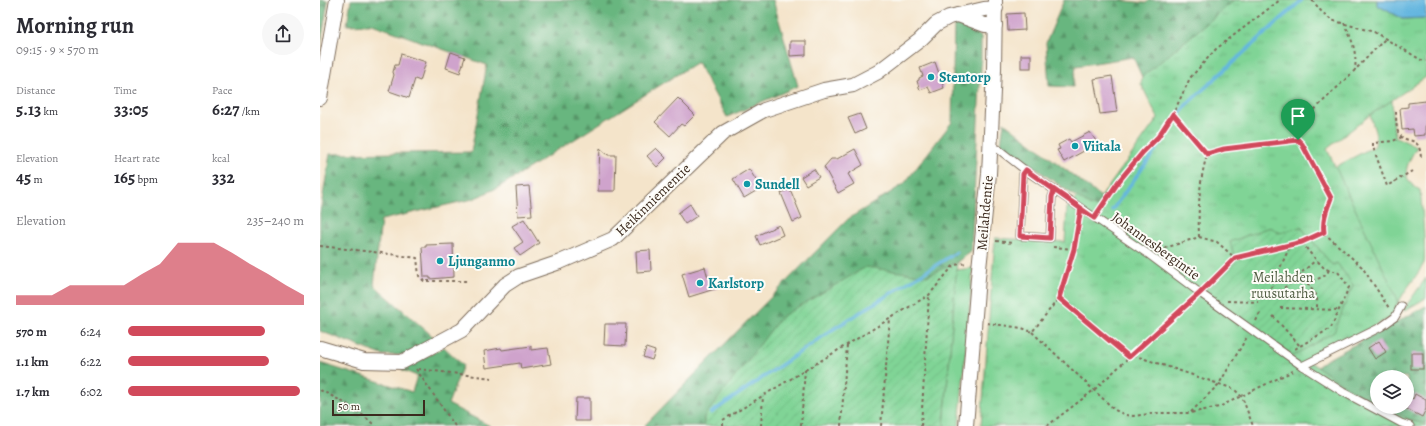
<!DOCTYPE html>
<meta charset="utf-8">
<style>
:root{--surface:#fff;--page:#f7f7f7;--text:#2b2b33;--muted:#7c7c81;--accent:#d1495b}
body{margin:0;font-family:Alegreya,serif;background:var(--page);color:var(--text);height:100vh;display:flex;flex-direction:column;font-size:15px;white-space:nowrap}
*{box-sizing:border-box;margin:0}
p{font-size:13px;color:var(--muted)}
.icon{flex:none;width:22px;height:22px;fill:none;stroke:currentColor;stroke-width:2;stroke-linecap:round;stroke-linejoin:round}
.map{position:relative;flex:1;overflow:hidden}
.sheet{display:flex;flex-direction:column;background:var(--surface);width:320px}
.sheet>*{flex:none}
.buttons{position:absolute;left:1050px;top:370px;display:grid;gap:8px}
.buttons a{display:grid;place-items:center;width:44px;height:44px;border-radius:50%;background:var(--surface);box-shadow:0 2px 6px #0003;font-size:20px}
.scale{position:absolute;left:12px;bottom:10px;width:93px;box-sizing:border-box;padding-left:4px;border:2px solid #3b2a1e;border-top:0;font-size:11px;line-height:14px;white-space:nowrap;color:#3b2a1e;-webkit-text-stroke:3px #fdfcf7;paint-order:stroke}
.pin{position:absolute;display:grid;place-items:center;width:34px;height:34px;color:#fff;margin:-41px -17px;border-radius:50% 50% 50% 0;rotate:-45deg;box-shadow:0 0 4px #0007}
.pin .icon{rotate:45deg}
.round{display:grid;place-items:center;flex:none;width:42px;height:42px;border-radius:21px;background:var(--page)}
.overview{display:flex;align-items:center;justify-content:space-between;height:68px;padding:0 16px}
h1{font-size:22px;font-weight:700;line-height:30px}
.figures{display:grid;grid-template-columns:repeat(3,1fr);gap:6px;height:68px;padding:4px 16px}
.figures div{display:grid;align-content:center}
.figures b{font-size:17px;font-weight:700}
.figures small{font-size:11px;font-weight:400}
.figures p{font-size:11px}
.chart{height:112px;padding:8px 16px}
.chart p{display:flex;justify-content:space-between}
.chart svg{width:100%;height:72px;margin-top:4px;fill:var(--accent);opacity:.7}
ul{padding:0 16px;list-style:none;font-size:13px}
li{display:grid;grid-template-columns:64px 48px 1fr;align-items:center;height:30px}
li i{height:10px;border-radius:5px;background:var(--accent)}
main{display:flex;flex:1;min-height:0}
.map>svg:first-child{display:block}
.grass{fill:#80d496;stroke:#5e7f5a}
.forest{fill:url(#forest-firs);stroke:#52704e}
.park{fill:url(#park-tufts);stroke:#5e7f5a}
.garden{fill:url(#garden-furrows);stroke:#5e7f5a}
.water{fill:#64b6df;stroke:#50707e}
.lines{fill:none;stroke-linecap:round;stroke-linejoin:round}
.stream{stroke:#64b6df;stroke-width:3.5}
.building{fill:#cfa3cc}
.lane-casing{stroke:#7c6b5a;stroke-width:9}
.street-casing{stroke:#7c6b5a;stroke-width:16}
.path{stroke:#7c6b5a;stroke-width:2;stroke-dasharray:3 3;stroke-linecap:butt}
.lane{stroke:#fff;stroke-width:7}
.street{stroke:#fff;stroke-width:14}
.route-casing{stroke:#fff;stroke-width:8}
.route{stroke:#d1495b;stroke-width:5}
.culture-dot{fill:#0f9aa8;stroke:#fdfcf7;stroke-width:1.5}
.labels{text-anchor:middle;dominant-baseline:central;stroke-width:4;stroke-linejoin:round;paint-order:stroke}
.culture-label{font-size:14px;font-weight:bold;fill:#0d838f;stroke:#fdfcf7;text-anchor:start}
.street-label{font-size:14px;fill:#3b2a1e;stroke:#fdfcf7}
.park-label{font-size:14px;fill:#505d42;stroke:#fdfcf7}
</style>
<main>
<section class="sheet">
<div class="overview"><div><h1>Morning run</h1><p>09:15 · 9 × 570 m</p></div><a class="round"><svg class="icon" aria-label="share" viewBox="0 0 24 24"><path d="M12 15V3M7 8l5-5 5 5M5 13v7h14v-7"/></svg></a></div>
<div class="figures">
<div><p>Distance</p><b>5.13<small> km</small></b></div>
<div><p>Time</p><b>33:05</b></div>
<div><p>Pace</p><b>6:27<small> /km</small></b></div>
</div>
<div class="figures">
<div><p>Elevation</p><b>45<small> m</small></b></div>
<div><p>Heart rate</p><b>165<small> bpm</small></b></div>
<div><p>kcal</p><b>332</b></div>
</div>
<div class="chart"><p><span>Elevation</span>235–240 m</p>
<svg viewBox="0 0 160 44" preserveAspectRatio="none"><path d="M0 44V38L10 38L20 38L30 32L40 32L50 32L60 32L70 25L80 19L90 6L100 6L110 6L120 12L130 19L140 25L150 32L160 38V44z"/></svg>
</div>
<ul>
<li><b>570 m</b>6:24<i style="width:78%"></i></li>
<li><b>1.1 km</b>6:22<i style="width:80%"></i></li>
<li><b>1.7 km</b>6:02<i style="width:98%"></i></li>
</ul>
</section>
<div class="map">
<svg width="1106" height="426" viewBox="0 0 1106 426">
<defs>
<pattern id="forest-firs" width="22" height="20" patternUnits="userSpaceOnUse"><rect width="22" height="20" fill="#68b67f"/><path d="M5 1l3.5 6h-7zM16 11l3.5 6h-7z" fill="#579467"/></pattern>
<pattern id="park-tufts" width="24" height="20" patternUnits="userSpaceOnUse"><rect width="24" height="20" fill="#80d496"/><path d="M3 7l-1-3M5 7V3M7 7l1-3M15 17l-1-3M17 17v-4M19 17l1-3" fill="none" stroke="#70b681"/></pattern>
<pattern id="garden-furrows" width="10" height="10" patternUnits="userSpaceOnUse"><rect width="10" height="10" fill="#80d496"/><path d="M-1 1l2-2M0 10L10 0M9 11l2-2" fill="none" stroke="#70b681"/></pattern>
</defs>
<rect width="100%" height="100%" fill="#fdfcf7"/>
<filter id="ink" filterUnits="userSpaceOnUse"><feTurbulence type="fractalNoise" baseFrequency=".025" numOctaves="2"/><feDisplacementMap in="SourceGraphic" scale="8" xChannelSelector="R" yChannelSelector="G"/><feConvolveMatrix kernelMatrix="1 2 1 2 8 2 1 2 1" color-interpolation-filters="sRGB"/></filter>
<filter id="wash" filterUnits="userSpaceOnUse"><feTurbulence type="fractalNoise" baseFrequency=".012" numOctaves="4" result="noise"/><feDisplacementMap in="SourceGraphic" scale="16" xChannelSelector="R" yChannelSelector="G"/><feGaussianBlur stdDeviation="0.9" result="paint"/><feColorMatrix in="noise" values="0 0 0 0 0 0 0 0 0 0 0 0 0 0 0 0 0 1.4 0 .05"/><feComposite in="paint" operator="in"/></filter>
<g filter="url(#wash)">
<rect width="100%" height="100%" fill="#f4e4ca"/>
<!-- grass -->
<g class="grass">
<path d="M1072 100 1074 130 1076 137 1097 147C1087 163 1078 179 1100 190 1102 205 1106 251 1104 263 1095 280 1081 293 1075 311L1015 167 1055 146 1056 135 1050 115Z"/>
<path d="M653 268 639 426H624L636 270Z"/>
<path d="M1106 278V298L1084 311 1083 310Z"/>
</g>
<!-- forest -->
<g class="forest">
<path d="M0 0H4L8 2 0 49Z"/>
<path d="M31 0H453L478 86 407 117 377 62 179 187 153 199 61 220 54 285 118 341 86 355H62L0 331V213L10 154 151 152 167 65 52 24 27 25Z"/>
<path d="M744 0H797L826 3 829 0H1057L853 80 822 77 813 57 756 66 753 87 729 86 726 43Z"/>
<path d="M634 23 649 25 661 37V66L651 252 637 262 607 276 546 268 384 417V426H324L528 219 584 184 632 122Z"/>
<path d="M684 122 781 197 776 208 769 206 681 144Z"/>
<path d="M1106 306V424L1095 422 1063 407H1087V377H1057V404L1031 390 997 367 1006 360Z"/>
<path d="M124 347 143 365 128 404 170 426H0V363L92 392 97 376 82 370Z"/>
</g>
<!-- park -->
<path class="park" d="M915 0H1057V5L1082 19 1106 18V77L1050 115 1007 149 1078 300 1072 317 987 360 1031 390 1057 404V407H1063L1095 422 1106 424V426H661L675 238 745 242 747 208 757 197 769 205 777 208 781 197 838 118 821 84 822 77Z"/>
<!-- garden -->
<g class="garden">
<path d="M951 227 959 233 981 227 1012 265 1017 263 1033 285 1014 332 973 356 884 291 916 261 910 242 944 229Z"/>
<path d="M637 262 624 426H384V417L461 317 546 267 607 276Z"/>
</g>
<!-- water -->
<path class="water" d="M1057 0H1106V18L1082 19 1057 5Z"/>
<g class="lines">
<!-- stream -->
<g class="stream">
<path d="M792 210 845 137 866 105 982 0"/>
<path d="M391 413 515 328 637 252"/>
</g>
</g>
<g id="blocks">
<!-- building -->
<g class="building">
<path d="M704 13 705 30 688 31 687 14Z"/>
<path d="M470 41H486V55L470 56Z"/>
<path d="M131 52 145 57 140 73 126 68Z"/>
<path d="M81 54 106 62 100 81 95 79 89 98 69 91 74 75 73 72 75 65H78Z"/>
<rect x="701" y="55" width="10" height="13"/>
<path d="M615 62 624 88 611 93 608 87 600 90 597 81 599 80V78L603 76 600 68Z"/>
<path d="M792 76 797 112 780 114 774 79Z"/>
<path d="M358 98 375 115 364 126 361 124 350 136 335 122Z"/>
<path d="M1106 101 1105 135 1094 136 1093 129 1082 130 1080 108 1088 107V103Z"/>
<path d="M540 114 546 129 535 134 528 118Z"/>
<path d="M770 132 776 141 770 144 771 147 744 162 737 150 740 149 738 145 749 139 751 142Z"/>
<path d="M280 148 288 155H296L295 191H278Z"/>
<path d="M336 148 346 158 337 167 327 156Z"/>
<path d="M535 149 543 165 528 174 534 184 518 193 504 167 511 159H517Z"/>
<path d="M429 169 441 188 424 198 413 179Z"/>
<path d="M494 169 499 177 486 185 481 177Z"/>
<path d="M209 186 212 215 198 216 196 187Z"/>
<path d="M470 189 482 218 473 222 461 193Z"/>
<path d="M370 204 377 216 365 224 358 213Z"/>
<path d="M204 219 219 243 200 256 194 248 203 242 192 226Z"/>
<path d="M459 225 463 235 440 245 436 236Z"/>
<path d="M133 244 134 277 110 279V277H104L102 247H106V245Z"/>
<path d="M330 250 331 271 317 272 316 251Z"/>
<path d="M385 267 388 278 394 276 398 288 369 297 362 274Z"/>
<path d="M285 324H306L305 346 284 345Z"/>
<path d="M1059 341 1066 352 1055 359 1048 348Z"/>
<path d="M211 346V350L228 348 231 364 201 369 200 363 166 368 164 351 181 348 182 350Z"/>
<path d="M326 348 335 351 332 360 323 357Z"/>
<rect x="1091" y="353" width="12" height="16"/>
<path d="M1095 394 1106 400V409L1102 417 1085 408 1087 407V403L1090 397 1093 399Z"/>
<path d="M256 398H270V421H255Z"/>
</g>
</g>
</g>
<g filter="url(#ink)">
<use href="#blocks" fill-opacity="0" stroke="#7c6b5a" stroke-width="1"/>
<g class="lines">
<defs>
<g id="lane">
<path d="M671 148 678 149 705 170 828 254 880 293 982 366 1023 392 1081 423 1090 426"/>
<path d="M705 170 703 174 700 236 730 238 732 197 735 190"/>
<path d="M982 366 1061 327 1075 317 1081 306"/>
</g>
<g id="street">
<path d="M638 15 665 25H675"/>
<path d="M0 98 17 0"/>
<path d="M0 348 44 361 82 362 142 330 185 285 199 276 240 262 293 239 403 133 444 110 504 90 533 85 558 72 600 40 616 24 629 17 664 9 676 8"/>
<path d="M646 426 658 278 669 174 674 70 675 0"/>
</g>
</defs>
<!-- lane casing -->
<use href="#lane" class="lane-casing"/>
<!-- street casing -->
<use href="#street" class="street-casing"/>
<!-- path -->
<g class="path">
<path d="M992 0 1001 11 1011 20 1054 32 1103 61H1106"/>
<path d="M1024 23C1032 38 1037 53 1035 70"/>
<path d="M1076 112C1076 118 1076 127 1078 132 1086 147 1100 132 1101 159"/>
<path d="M853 114 887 155"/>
<path d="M1082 137 1073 141 1053 143V147L1067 186 1092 171"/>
<path d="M779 210 799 181 823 152 838 137 853 114 870 78 896 49 960 0"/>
<path d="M1004 233 1042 267 1069 308"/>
<path d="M879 237 897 242 915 258"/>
<path d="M676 241 693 243"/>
<path d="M0 246 62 253 97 258 99 276 104 281H147"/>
<path d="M733 247 754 249"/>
<path d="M839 250 879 237C878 209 879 181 887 155L904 149 977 140 982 125 986 118 1034 71 1065 39"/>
<path d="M980 274 997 296V310"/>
<path d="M987 284 1006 275 1009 270"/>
<path d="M886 287 915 258 982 242 1004 232V220L1011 197 982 144 977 140"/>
<path d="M948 294 971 244"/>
<path d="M955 296 996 260"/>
<path d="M739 298 809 357 816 356 914 389 922 397 933 426"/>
<path d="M907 301 938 302"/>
<path d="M960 308 1018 310"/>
<path d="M953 316 980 346"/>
<path d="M936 321 940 313"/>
<path d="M667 323 702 328 712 332 739 298 754 249 759 219"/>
<path d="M712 332 795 410 805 415 813 416 838 413H870L899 407 973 371"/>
<path d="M975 349 1011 328 1029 287 1018 272 1005 269 989 252 982 242"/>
<path d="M96 369 135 426"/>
<path d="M98 369 172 378"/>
<path d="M0 390C20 400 39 410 55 426"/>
<path d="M871 412 899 384 927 337"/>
<path d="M403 426V420L609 295 634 265 647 263"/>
<path d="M441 426 443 396"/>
<path d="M481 426 485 370"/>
<path d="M521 426 527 345"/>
<path d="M561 426 570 319"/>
<path d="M601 426 609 295"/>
<path d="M727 426 774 390 872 299"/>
</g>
<!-- lane -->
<use href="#lane" class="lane"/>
<!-- street -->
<use href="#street" class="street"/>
</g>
</g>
<g class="lines" filter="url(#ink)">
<defs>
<path id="route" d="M978 140 904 149 887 154 853 114 838 137 823 152 799 181 774 218 706 170 703 174 700 236 730 238 732 197 734 190 761 208 754 249 739 298 809 357 880 293 915 258 982 242 1004 232C1002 220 1007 209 1011 198L982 144 978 140"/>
</defs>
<!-- route casing -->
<use href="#route" class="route-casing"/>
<!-- route -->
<use href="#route" class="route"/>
</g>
<!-- markers -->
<g class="culture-dot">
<circle cx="611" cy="77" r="4"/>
<circle cx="755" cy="146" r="4"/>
<circle cx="427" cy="184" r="4"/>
<circle cx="120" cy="261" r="4"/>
<circle cx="380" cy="283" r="4"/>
</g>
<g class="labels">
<!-- culture labels -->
<g class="culture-label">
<text x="619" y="77">Stentorp</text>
<text x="763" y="146">Viitala</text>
<text x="435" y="184">Sundell</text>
<text x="128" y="261">Ljunganmo</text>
<text x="388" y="283">Karlstorp</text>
</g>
<!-- street labels -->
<g class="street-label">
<text transform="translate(333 200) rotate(-44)">Heikinniementie</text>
<text transform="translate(665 213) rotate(-85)">Meilahdentie</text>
<text transform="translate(836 246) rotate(36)">Johannesbergintie</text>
</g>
<!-- park labels -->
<g class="park-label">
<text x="963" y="277">Meilahden<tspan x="963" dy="16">ruusutarha</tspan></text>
</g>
</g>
</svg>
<div class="buttons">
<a><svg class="icon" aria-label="layers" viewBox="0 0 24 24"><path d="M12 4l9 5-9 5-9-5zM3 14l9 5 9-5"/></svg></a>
</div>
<div class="scale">50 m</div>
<div class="pin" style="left:978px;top:140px;background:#1e9e55"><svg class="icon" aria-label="arrive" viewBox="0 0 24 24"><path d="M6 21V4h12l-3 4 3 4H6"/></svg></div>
</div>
</main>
